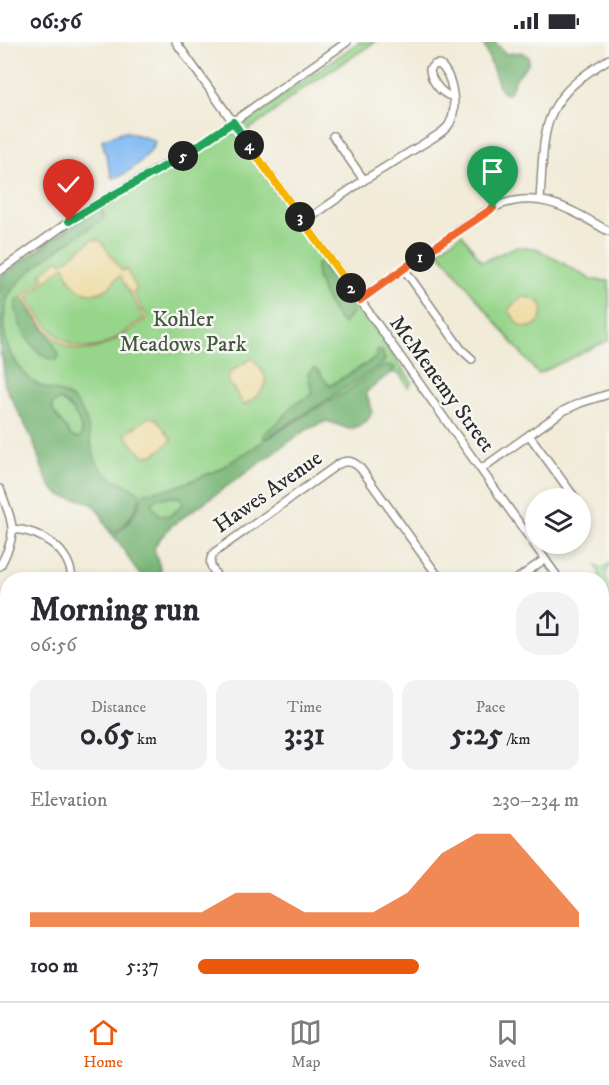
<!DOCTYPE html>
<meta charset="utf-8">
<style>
:root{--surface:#fff;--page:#f2f2f3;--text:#2b2b33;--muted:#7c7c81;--line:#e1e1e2;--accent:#ea580c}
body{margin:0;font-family:"IM FELL DW Pica",serif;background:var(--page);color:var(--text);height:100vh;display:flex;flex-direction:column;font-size:22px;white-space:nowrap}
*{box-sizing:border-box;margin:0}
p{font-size:20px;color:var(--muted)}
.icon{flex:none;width:33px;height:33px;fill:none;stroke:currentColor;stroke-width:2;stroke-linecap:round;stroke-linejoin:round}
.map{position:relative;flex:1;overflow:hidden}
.drawer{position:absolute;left:0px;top:530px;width:609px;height:430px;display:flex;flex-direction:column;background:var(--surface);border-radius:24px 24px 0 0;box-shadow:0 3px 9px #0003}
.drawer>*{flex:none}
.fabs{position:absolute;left:525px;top:446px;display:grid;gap:12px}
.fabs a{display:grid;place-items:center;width:66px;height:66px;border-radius:50%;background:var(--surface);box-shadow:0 3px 9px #0003;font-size:30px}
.pin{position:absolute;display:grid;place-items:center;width:51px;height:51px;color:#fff;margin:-62px -26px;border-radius:50% 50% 50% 0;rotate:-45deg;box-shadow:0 0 6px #0007}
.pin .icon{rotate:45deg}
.km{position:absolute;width:30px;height:30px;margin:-15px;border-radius:50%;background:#222;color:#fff;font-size:16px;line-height:30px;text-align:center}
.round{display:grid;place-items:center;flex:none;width:63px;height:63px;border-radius:24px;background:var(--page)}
.overview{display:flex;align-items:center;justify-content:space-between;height:102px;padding:0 30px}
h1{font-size:33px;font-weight:700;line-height:45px}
.figures{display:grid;grid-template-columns:repeat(3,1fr);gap:9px;height:102px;padding:6px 30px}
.figures div{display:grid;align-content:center;border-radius:15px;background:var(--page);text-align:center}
.figures b{font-size:30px;font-weight:700}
.figures small{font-size:16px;font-weight:400}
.figures p{font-size:16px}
.chart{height:168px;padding:12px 30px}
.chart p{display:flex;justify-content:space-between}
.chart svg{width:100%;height:108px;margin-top:6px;fill:var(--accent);opacity:.7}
ul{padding:0 30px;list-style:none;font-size:20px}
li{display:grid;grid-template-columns:96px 72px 1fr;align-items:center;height:45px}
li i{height:15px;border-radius:8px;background:var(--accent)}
.status{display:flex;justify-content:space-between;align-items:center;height:42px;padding:0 30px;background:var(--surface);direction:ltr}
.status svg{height:16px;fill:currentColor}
.menu{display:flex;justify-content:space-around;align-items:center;height:84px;border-top:2px solid var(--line);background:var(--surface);font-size:16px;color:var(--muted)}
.menu a{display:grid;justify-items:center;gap:3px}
.menu .current{color:var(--accent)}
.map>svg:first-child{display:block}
.industrial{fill:#d2bdc8}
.green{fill:#97d58b;stroke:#61805b;stroke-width:1.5}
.forest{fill:#79b677;stroke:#527051;stroke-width:1.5;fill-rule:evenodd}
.sand{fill:#eeda9e;stroke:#8c8264;stroke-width:1.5;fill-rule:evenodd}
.water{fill:#84bbf4;stroke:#587390;stroke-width:1.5}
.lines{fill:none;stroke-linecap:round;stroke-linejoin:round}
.stream{stroke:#84bbf4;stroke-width:1.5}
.minor-casing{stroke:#8e8b82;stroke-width:10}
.minor{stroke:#fff;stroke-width:7}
.rail{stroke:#2b2b2b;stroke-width:1.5;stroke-dasharray:9 4.5;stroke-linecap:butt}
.split-1-casing{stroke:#fff;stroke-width:12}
.split-2-casing{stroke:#fff;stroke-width:12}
.split-3-casing{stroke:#fff;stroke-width:12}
.split-4-casing{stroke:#fff;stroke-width:12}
.split-5-casing{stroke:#fff;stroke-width:12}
.split-6-casing{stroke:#fff;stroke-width:12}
.split-7-casing{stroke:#fff;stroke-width:12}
.split-1{stroke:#f0652b;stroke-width:8}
.split-2{stroke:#f0652b;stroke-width:8}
.split-3{stroke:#f5b400;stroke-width:8}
.split-4{stroke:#f5b400;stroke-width:8}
.split-5{stroke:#22a559;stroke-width:8}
.split-6{stroke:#22a559;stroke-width:8}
.split-7{stroke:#22a559;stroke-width:8}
.labels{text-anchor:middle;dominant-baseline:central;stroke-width:5;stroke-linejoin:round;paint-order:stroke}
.park-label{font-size:22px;fill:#465643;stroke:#f6f6f2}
.street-label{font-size:22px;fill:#2b2b2b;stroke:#f6f6f2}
</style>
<div class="status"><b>06:56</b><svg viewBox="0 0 49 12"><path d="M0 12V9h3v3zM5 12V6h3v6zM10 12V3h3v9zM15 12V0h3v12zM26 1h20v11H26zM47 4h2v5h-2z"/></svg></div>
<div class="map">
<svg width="609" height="959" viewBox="0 0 609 959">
<rect width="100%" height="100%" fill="#f6f6f2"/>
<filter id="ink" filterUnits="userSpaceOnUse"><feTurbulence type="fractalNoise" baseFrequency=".0167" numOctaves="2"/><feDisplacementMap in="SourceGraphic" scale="12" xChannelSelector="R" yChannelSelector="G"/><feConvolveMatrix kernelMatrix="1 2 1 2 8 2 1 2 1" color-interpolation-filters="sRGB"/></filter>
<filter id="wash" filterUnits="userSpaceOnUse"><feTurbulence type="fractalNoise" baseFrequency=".008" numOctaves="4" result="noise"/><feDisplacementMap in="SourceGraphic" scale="24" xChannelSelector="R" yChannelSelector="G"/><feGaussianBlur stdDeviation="1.35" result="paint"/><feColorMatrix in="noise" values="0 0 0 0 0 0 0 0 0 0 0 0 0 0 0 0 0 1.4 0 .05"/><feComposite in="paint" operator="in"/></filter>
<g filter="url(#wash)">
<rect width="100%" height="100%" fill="#f1ebd8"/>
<!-- industrial -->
<path class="industrial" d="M606 611 609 616V674L602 704V624Z"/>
<!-- green -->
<g class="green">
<path d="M359 0H375L301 48 265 77 248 88 244 81Z"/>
<path d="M231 90 237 94 252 115 412 340 408 345 399 331H391L395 326 141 501 0 300V235L82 176 175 124 225 92Z"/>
<path d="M462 192 482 220 515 205 536 206 592 238 609 239V298L538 332 438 209Z"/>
<path d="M609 522 606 534 609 551V595C590 569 609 550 596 523 601 527 604 526 609 522Z"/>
<path d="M7 628 8 952 37 953 28 959H0V637Z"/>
<path d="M146 953V952L418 953 415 959H148Z"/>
</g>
<!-- forest -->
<g class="forest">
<path d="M483 0H495L506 12 522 10 529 15 528 22 516 36 511 48 507 52 503 51 500 47Z"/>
<path d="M100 165 104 172 103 177C78 194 21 229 8 255 4 265 4 276 4 286 5 306 17 325 31 338 43 349 64 347 75 360 95 381 86 408 101 427 112 439 128 442 140 451 139 468 125 483 112 492 103 483 103 469 92 462 80 454 65 460 54 448 42 435 39 413 32 397 24 379 13 362 5 343 2 332 6 322 0 311V235ZM60 358C72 365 81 378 82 392L79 396 72 395 53 369 52 362Z"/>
<path d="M320 221 354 268 344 282C331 273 315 239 316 223Z"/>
<path d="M20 256 23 258 52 299 59 313 57 318C34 317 13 279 16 258Z"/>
<path d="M377 308 382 309 385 318 383 321C345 348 305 371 266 396H263V392L280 379 294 362 312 352 308 331 314 326C323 329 322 341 331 343L374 317 377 313Z"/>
<path d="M391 323 395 326 394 328 366 350C367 356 369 359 371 364 375 377 360 385 349 387L327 379 306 388 171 484 158 499 154 507 161 529 158 535 145 537C130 526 127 506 113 494 130 482 137 469 144 451L173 446 218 428 313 368 343 352 382 325ZM176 455 182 457 183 462 170 474 160 473 153 465V460L158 456Z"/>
</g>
<!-- sand -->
<g class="sand">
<path d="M93 197 101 199 122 229 126 227 137 247 133 250 148 276C119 297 83 327 50 292 39 281 31 267 22 255L44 236 41 232 58 217 62 221ZM64 224C67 228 67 233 70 237 77 251 94 255 107 247 113 243 114 237 120 234L144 276C132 284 121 294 109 300 70 320 45 283 27 255Z"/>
<path d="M523 255C559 255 538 297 519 282 515 279 512 273 510 270V265Z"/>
<path d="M252 316C273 338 269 348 244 363L228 339 230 330Z"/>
<path d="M149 375 157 377 172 398C148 420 144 420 125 392Z"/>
</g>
<!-- water -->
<path class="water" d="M124 89 150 97 155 100C152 112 124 136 112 136L102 98Z"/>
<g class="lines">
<!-- stream -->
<path class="stream" d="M0 826 8 825"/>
</g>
</g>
<g filter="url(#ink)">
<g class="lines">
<defs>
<g id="minor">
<path d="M176 0 559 537"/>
<path d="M333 94 364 138"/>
<path d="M540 158C545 84 539 59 609 17"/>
<path d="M304 180 361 140 436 94C442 90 447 87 450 81 458 66 453 32 439 22L434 23 430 27C430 37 441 52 451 54"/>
<path d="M404 227 461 307 472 317"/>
<path d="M0 229 84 169 201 102 347 0"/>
<path d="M360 258 485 170C532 143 567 165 608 189"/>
<path d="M529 393 575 456"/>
<path d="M481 427 563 369 580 361 609 352"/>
<path d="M0 447C13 483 19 489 0 524"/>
<path d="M13 487C41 489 70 507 72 537"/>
<path d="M328 536 329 537"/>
<path d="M219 537C212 527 206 520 215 510L337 423C346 417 354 419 361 427L440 537"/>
<path d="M517 537 545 517"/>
<path d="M602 593 609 603"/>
<path d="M602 602 609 612"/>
<path d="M419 959 423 952"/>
<path d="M490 959 492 952"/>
</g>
</defs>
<!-- minor casing -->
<use href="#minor" class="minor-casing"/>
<!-- minor -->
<use href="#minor" class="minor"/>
<!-- rail -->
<g class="rail">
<path d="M602 681 609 652"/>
<path d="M551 959 552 952"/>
</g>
</g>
</g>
<g class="lines" filter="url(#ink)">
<defs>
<path id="split-1" d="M420 215 493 166"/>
<path id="split-2" d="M351 246 360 258 420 215"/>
<path id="split-3" d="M300 175 351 246"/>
<path id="split-4" d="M249 103 300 175"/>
<path id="split-5" d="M183 114 233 80 249 103"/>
<path id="split-6" d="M106 157 183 114"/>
<path id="split-7" d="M69 179 106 157"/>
</defs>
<!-- split-1 casing -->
<use href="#split-1" class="split-1-casing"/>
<!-- split-2 casing -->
<use href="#split-2" class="split-2-casing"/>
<!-- split-3 casing -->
<use href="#split-3" class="split-3-casing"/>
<!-- split-4 casing -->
<use href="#split-4" class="split-4-casing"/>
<!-- split-5 casing -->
<use href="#split-5" class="split-5-casing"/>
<!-- split-6 casing -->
<use href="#split-6" class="split-6-casing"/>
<!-- split-7 casing -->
<use href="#split-7" class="split-7-casing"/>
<!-- split-1 -->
<use href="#split-1" class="split-1"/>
<!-- split-2 -->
<use href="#split-2" class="split-2"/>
<!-- split-3 -->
<use href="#split-3" class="split-3"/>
<!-- split-4 -->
<use href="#split-4" class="split-4"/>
<!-- split-5 -->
<use href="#split-5" class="split-5"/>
<!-- split-6 -->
<use href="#split-6" class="split-6"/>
<!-- split-7 -->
<use href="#split-7" class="split-7"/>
</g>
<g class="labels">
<!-- park labels -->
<g class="park-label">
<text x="183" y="277">Kohler<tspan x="183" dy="25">Meadows Park</tspan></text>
</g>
<!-- street labels -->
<g class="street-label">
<text transform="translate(442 342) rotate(54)">McMenemy Street</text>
<text transform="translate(268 450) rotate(-35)">Hawes Avenue</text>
</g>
</g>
</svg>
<div class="fabs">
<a><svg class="icon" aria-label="layers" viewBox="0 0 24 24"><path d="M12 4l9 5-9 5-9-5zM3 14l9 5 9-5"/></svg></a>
</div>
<div class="pin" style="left:493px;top:166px;background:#1e9e55"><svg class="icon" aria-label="arrive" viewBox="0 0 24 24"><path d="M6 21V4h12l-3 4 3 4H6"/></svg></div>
<div class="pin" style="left:69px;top:179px;background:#d93025"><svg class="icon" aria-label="check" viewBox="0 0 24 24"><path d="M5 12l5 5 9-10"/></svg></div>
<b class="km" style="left:420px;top:215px">1</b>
<b class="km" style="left:351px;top:246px">2</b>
<b class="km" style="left:300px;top:175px">3</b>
<b class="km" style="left:249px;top:103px">4</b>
<b class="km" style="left:183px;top:114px">5</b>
<section class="drawer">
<div class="overview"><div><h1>Morning run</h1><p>06:56</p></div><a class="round"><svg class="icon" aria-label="share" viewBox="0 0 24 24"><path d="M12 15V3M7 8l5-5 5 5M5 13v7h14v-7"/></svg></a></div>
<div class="figures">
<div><p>Distance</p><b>0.65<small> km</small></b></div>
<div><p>Time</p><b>3:31</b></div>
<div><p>Pace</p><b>5:25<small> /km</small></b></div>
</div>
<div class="chart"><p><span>Elevation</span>230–234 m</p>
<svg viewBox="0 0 160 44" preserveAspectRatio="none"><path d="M0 44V38L10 38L20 38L30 38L40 38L50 38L60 30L70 30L80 38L90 38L100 38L110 30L120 14L130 6L140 6L150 22L160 38V44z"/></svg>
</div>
<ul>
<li><b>100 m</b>5:37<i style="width:58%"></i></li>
</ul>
</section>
</div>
<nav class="menu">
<a class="current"><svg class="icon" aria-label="home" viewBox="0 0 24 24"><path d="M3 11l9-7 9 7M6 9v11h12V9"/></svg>Home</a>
<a><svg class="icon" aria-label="map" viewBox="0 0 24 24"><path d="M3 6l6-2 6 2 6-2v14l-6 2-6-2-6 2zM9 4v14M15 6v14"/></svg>Map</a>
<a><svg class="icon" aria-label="saved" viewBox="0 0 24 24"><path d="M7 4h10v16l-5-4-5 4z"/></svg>Saved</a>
</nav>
